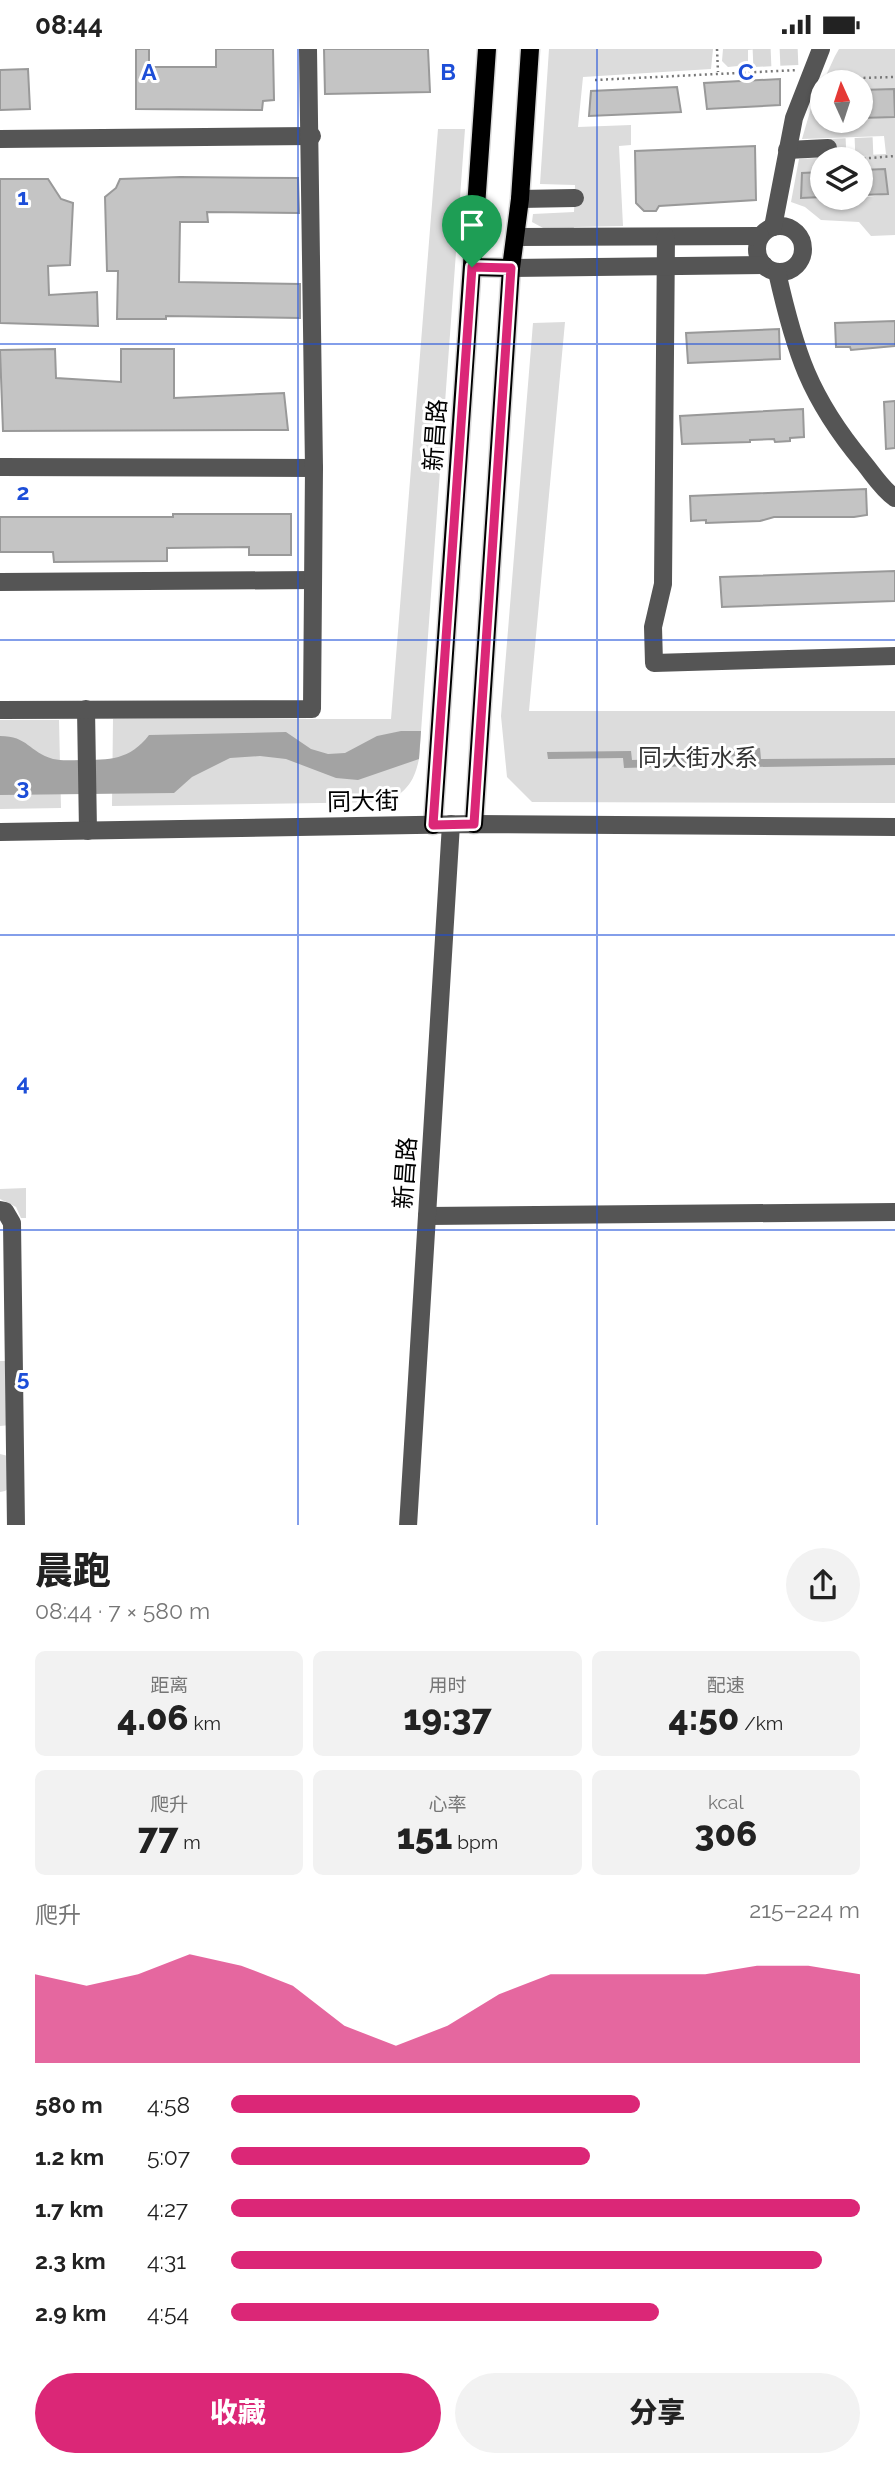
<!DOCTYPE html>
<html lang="zh">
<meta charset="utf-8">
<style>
:root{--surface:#fff;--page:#f2f2f2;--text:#222;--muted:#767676;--accent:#db2777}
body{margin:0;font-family:Raleway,"Noto Sans SC",sans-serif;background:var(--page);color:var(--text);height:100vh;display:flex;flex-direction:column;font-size:26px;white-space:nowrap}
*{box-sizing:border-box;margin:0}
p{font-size:23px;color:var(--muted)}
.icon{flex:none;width:38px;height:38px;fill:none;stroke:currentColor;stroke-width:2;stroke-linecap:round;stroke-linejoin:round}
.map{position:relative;height:1476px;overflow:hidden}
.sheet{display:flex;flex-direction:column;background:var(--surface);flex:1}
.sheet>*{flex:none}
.needle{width:46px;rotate:357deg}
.fabs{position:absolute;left:810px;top:21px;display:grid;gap:14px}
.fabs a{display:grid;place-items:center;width:63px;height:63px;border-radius:50%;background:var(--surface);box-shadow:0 2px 5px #0004;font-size:35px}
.pin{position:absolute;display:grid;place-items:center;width:60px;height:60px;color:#fff;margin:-72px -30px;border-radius:50% 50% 50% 0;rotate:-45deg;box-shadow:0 0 7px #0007}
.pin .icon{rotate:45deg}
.round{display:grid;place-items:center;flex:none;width:74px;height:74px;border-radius:37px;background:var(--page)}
.headline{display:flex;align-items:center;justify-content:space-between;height:119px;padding:0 35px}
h1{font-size:38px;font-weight:800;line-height:52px}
.figures{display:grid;grid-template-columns:repeat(3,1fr);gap:10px;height:119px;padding:7px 35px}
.figures div{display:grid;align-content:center;border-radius:10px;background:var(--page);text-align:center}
.figures b{font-size:35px;font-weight:800}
.figures small{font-size:19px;font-weight:400}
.figures p{font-size:19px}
.chart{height:196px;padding:14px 35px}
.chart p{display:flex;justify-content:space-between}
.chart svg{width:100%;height:126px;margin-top:7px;fill:var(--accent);opacity:.7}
.button{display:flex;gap:14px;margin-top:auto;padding:14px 35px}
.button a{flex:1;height:80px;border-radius:42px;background:var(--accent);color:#fff;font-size:28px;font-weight:800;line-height:80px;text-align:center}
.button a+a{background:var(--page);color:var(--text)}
ul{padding:0 35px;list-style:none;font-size:23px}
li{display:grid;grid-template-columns:112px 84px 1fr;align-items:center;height:52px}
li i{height:18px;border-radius:9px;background:var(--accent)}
.status{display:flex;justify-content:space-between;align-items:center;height:49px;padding:0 35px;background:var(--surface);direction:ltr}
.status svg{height:19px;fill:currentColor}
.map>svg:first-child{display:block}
.green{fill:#dcdcdc;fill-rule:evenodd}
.water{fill:#a3a3a3}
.building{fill:#c4c4c4;stroke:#999;stroke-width:2}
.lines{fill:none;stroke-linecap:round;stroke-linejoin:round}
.minor-tunnel{stroke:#d9d9d9;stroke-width:18;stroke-dasharray:18 9;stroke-linecap:butt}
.major-casing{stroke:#dbdbdb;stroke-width:21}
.path{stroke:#777;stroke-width:2.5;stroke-dasharray:2 3.5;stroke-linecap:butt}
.minor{stroke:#555;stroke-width:18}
.major{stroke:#000;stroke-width:18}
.route-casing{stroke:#fff;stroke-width:14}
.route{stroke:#db2777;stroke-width:9}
.grid{fill:none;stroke:#1d4ed8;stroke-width:2;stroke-opacity:0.55}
.labels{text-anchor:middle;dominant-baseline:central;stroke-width:6;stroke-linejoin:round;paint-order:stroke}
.street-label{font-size:24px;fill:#000;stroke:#fff}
.park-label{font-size:24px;fill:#333;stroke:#fff}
.grid-label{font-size:23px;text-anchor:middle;font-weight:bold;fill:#1d4ed8;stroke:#fff;stroke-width:6;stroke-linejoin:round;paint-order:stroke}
</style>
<div class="status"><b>08:44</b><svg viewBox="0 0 49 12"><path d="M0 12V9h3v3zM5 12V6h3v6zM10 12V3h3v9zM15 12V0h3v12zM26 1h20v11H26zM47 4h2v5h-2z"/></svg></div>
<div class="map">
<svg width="895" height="1477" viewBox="0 0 895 1477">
<rect width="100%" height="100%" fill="#fff"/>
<!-- green -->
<g class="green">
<path d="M549 0H713L711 20 583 28 578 78 631 76V96L619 97 623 177 574 178 573 181 545 180 532 173 533 165 574 163 575 136 540 135Z"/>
<path d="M723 0H758L748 1V16L728 18 722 12Z"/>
<path d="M839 0H895V45L893 40 861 41V33H822V72L895 68V186L871 187 859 173 821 171 805 158 791 153 799 110 886 105 884 87 802 90 811 59 835 7ZM822 110H861V121L884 120 888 145 861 149H802L803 124 822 123Z"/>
<path d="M438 80H465L419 710C414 733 407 742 387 753L112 757 113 670H391Z"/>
<path d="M565 273 529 662H895V754L532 753 507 728 501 667 533 274Z"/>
<path d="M0 671H59L61 759 0 760Z"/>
<path d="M26 1139V1169H21L16 1158 0 1150V1140Z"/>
<path d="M0 1312H11V1376L0 1377Z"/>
<path d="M0 1405 8 1407 9 1439 5 1442 0 1443Z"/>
</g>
<!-- water -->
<g class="water">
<path d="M401 682H421L419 710 358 731 336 729 286 710 260 707 230 709 192 728 174 744 0 746V687C28 687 29 703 53 710 62 712 72 711 81 711 109 711 130 711 149 686L286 683 311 700 328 705 345 704 377 687Z"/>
<path d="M760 699 761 710 895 709V716L755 718 754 707 695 708V717L624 719 623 709 548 710 547 703 631 702 632 711 690 709V701Z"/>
</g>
<!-- building -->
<g class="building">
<path d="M136 0H149V18H216V0H273L274 51 263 52 262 61 136 60Z"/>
<path d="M324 0H428L430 43 325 45Z"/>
<path d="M28 20 30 60 0 61V21Z"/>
<path d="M780 30V56L707 60 704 34Z"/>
<path d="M677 38 681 63 589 67 591 42Z"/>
<path d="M894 40 895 68 861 69V41Z"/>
<path d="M755 97 756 151 659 157 656 162H644L636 154 635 102Z"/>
<path d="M885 120 888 145 861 146V121Z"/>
<path d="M822 123V148L801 149 802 124Z"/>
<path d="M180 128 298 129 299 164 207 163 208 173H180L179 233 300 235V269L166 267V270H117L118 222H107L105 148 116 139 120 130Z"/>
<path d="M0 130H48L61 150 73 154 70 216 48 217 49 246 97 243 98 277 0 274Z"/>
<path d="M895 272V297L851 301 850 298H836L835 274Z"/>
<path d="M779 280 780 310 688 314 686 284Z"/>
<path d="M55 300 56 329 121 333V300H174V349L284 344 288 381 3 382 0 301Z"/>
<path d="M895 352V399L886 400 884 353Z"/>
<path d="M803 360 804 388 790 389V392L775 393 774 390 750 391V393L682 395 680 367Z"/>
<path d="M866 440 867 466 854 468H774L760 472 706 474V471L691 472 690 447Z"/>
<path d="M173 465H291V506H249V498L167 499V512L54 513 53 503H0V468H173Z"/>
<path d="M895 522V552L722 558 720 528Z"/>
</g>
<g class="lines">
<!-- minor-tunnel -->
<g class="minor-tunnel">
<path d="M753 9 801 7"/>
<path d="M828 99 878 97"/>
</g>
<defs>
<g id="major">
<path d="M472 218 511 219"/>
<path d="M474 775 511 219 520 150 530 0"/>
<path d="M433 776 487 0"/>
</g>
</defs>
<!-- major casing -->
<use href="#major" class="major-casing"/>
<!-- path -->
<g class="path">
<path d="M717 0 718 23"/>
<path d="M825 30 895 28"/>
<path d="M595 31 798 21"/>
<path d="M858 110 895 107"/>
</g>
<!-- minor -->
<g class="minor">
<path d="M0 90 312 87"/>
<path d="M787 101 828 99"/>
<path d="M520 150 575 149"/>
<circle cx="780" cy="200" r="23"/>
<path d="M773 178 794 69 821 0"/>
<path d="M516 188 760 187"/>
<path d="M666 188 663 535 653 578 654 614 895 607"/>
<path d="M511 219 764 216"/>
<path d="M777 223C795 303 809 348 863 413 873 425 882 440 895 449"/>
<path d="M0 418 314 419"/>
<path d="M0 533 313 531"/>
<path d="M86 660 88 782"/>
<path d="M0 661 312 660 314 419 308 0"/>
<path d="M0 783 474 775 895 778"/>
<path d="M0 1161 5 1162 12 1174 16 1477"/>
<path d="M427 1167 895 1163"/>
<path d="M408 1477 451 775"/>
</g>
<!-- major -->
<use href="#major" class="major"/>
</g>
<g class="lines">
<defs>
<path id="route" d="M472 218 511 219 474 775 433 776Z"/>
</defs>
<!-- route casing -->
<use href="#route" class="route-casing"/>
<!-- route -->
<use href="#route" class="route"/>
</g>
<!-- grid -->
<path class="grid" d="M298 0V1477M597 0V1477M0 295H895M0 591H895M0 886H895M0 1181H895"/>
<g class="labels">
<!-- street labels -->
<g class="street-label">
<text transform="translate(435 386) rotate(-86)">新昌路</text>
<text transform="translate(363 752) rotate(-1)">同大街</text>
<text transform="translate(405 1124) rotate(-86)">新昌路</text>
</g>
<!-- park labels -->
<g class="park-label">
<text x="698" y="708">同大街水系</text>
</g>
</g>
<g class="grid-label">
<text x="149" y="31">A</text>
<text x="448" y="31">B</text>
<text x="746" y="31">C</text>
<text x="23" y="156">1</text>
<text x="23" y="451">2</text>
<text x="23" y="746">3</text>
<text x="23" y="1042">4</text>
<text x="23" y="1337">5</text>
</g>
</svg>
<div class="fabs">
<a><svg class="needle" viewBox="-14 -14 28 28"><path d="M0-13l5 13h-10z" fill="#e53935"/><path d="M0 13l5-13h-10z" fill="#767676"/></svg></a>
<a><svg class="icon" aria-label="layers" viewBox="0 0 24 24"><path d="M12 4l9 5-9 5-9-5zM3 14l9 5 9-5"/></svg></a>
</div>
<div class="pin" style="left:472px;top:218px;background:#1e9e55"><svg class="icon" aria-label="arrive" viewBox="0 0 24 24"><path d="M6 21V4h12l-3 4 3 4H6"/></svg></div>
</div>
<section class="sheet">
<div class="headline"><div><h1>晨跑</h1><p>08:44 · 7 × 580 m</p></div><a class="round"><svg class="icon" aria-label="share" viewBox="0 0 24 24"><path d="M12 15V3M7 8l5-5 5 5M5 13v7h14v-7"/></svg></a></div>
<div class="figures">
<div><p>距离</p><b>4.06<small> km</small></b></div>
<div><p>用时</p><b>19:37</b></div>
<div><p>配速</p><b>4:50<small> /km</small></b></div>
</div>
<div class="figures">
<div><p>爬升</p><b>77<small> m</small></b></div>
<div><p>心率</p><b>151<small> bpm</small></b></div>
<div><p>kcal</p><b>306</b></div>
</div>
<div class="chart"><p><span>爬升</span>215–224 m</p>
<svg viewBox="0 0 160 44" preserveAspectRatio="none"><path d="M0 44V13L10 17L20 13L30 6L40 10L50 17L60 31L70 38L80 31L90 20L100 13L110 13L120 13L130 13L140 10L150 10L160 13V44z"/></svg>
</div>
<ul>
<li><b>580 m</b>4:58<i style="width:65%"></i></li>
<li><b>1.2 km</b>5:07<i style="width:57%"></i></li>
<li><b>1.7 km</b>4:27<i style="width:100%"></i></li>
<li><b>2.3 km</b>4:31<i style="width:94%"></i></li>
<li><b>2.9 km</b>4:54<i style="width:68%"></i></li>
</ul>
<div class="button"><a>收藏</a><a>分享</a></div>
</section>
